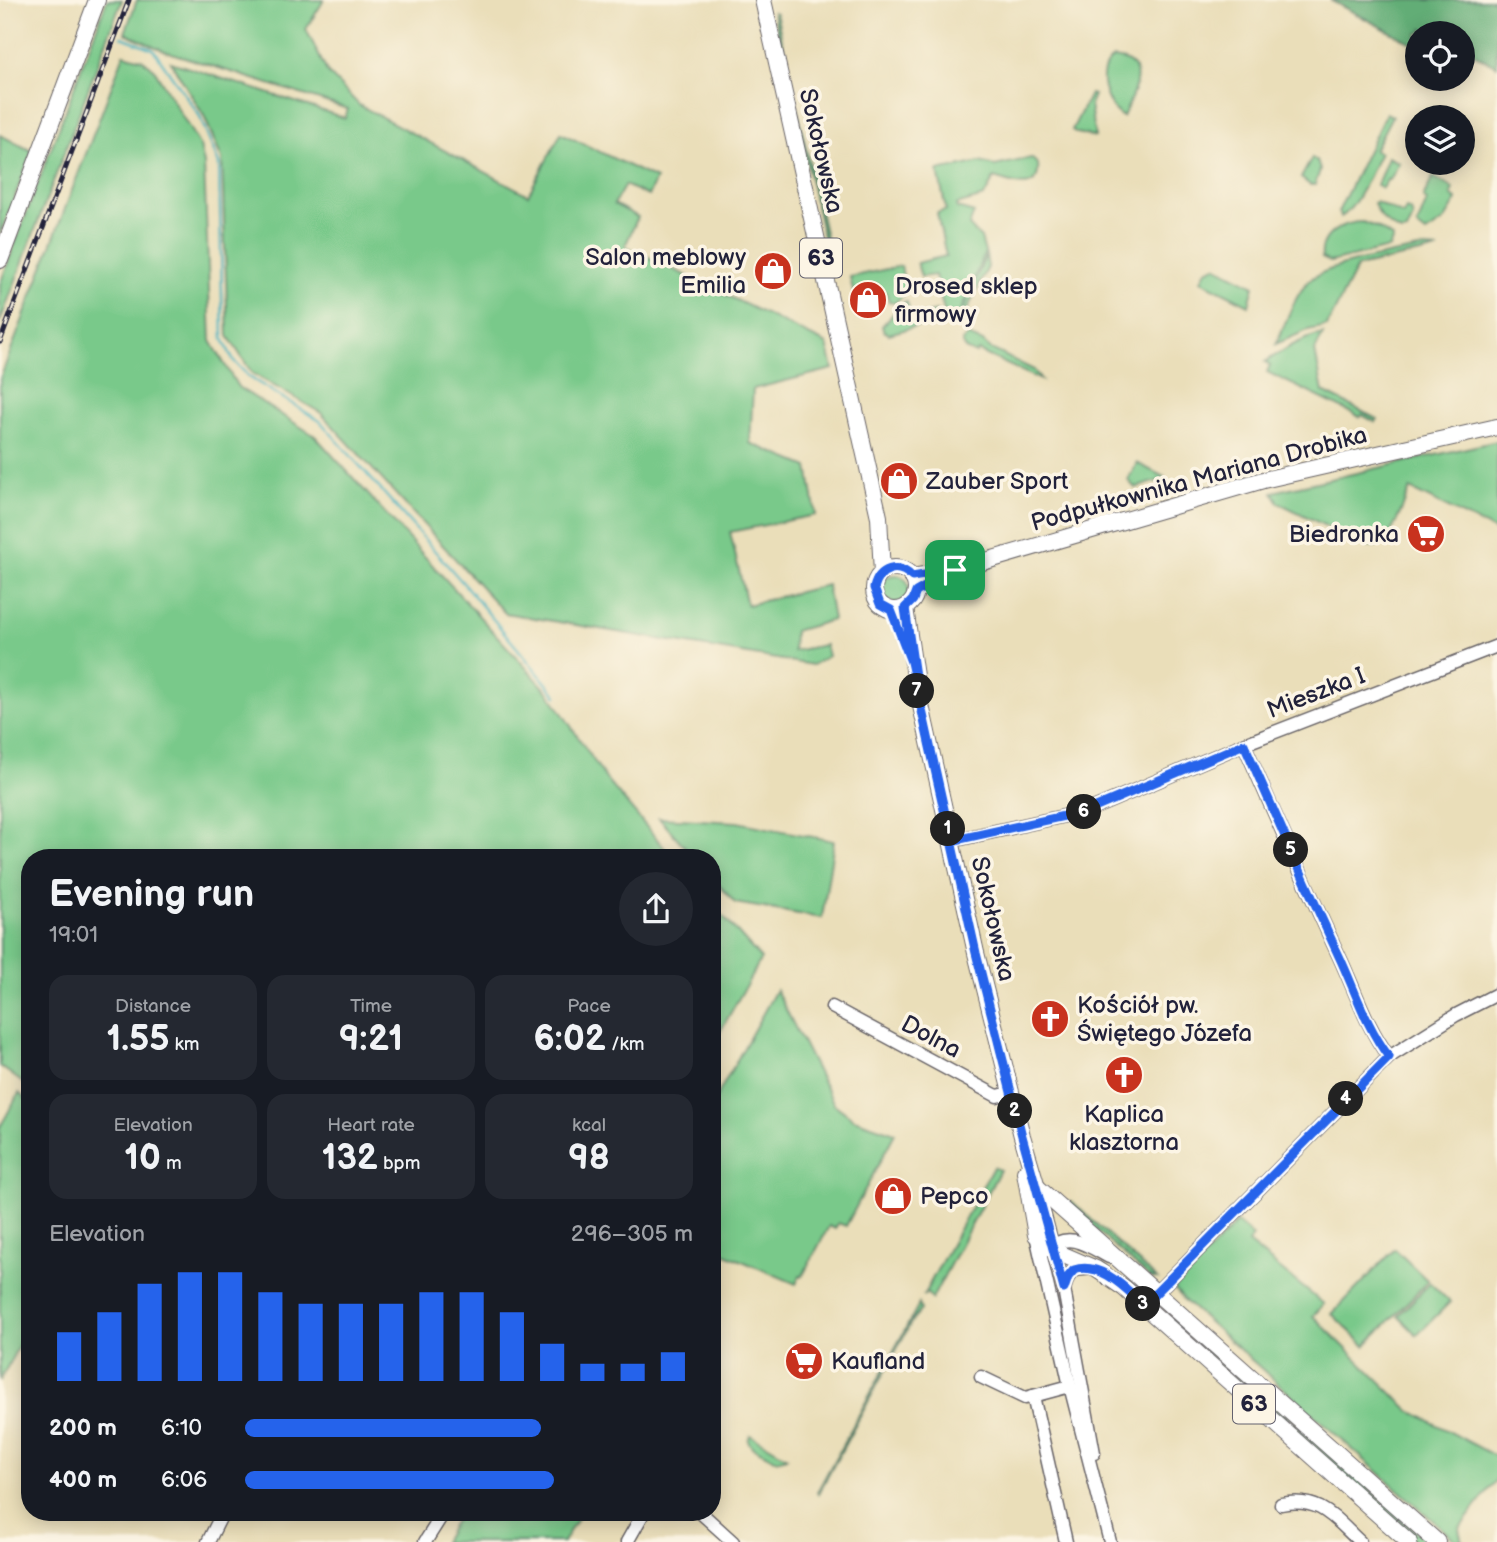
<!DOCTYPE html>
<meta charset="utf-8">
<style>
:root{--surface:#171b24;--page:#242831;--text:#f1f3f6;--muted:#9ea1a6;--accent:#2563eb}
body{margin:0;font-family:"Balsamiq Sans",sans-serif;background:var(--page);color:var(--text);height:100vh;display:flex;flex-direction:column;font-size:26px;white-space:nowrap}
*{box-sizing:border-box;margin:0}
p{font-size:23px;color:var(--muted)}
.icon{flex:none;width:38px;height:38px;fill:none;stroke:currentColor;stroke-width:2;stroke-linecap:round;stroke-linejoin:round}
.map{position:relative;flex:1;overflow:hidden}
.side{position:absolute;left:21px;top:849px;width:700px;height:672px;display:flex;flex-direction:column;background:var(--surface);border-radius:28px;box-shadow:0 4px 18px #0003}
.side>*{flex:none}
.buttons{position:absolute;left:1405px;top:21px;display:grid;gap:14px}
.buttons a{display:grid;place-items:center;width:70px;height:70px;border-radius:50%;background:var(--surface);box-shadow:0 4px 18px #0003;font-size:35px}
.pin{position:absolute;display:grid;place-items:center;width:60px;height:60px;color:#fff;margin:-30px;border-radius:14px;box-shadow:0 4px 10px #0006}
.km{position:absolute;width:35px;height:35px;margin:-18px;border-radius:50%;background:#222;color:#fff;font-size:19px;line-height:35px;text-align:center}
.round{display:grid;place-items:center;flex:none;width:74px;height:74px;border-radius:37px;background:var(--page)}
.head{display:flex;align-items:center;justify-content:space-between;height:119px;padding:0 28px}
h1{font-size:38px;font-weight:700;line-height:52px}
.figures{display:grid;grid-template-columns:repeat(3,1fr);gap:10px;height:119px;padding:7px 28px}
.figures div{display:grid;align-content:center;border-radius:18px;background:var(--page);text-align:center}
.figures b{font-size:35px;font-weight:700}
.figures small{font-size:19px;font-weight:400}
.figures p{font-size:19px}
.chart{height:196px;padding:14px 28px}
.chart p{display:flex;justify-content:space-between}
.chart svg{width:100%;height:126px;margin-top:7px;stroke:var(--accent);stroke-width:6}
ul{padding:0 28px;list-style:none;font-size:23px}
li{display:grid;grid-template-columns:112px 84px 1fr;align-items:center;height:52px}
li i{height:18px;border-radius:9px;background:var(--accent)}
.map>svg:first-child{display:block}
.green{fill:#79c98a;stroke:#4e7662;stroke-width:2}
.forest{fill:#62ad76;stroke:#426858;stroke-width:2}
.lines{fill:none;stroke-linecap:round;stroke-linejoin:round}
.stream{stroke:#40afbc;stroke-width:2.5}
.minor-casing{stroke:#686467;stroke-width:15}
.major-casing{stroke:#686467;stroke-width:18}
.minor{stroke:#fff;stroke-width:12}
.major{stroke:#fff;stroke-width:16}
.rail-casing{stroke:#22223b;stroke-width:5}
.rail{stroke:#fcf5e5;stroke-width:2.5;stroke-dasharray:8;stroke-linecap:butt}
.route-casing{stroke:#fff;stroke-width:14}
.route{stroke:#2563eb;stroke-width:9}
.labels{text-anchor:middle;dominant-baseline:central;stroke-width:7;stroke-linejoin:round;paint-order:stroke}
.shield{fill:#fcf5e5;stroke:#63616e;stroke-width:2}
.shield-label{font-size:23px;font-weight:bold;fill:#22223b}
.street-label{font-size:24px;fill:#22223b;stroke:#fcf5e5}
.poi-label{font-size:24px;fill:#22223b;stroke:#fcf5e5;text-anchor:start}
</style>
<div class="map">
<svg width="1497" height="1542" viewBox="0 0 1497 1542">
<rect width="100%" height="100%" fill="#fcf5e5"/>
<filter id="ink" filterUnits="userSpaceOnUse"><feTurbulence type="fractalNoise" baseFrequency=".0143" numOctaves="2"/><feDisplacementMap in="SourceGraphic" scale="14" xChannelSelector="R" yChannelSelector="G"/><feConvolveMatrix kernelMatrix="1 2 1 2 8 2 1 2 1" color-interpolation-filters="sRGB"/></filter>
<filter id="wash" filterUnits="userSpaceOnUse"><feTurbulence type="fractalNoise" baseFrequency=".00686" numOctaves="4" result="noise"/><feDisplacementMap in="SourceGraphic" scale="28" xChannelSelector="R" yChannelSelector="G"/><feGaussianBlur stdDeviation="1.57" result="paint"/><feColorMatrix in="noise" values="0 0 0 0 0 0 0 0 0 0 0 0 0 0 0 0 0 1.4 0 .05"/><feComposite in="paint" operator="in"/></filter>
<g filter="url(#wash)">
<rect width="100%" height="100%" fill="#eadeb9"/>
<!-- green -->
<g class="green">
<path d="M107 0H122L0 322V284Z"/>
<path d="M137 0H324L306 29 327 72 359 105 528 195 561 133 656 179 648 196 625 185 614 204 638 217 625 246 827 344 833 369 753 389 750 443 808 467 816 515 730 532 747 605 827 585 833 620 794 631 793 651 825 645 828 656 812 665 505 613 321 413 252 373 228 336 222 159 204 116 171 62 345 118 348 109 165 51 125 33Z"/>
<path d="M773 12 776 13 827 242 824 241Z"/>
<path d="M124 54 142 59 154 69 200 146 204 164 211 341 238 387 315 436 549 693 606 779 672 857 394 858 382 852 379 858H30V1090L23 1083 0 1066V379Z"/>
<path d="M1113 58C1153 61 1132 95 1123 117 1106 109 1093 70 1113 58Z"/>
<path d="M1090 94 1094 95 1090 105 1095 137 1077 133 1072 130Z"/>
<path d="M1386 113 1392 116 1374 150 1380 153C1371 170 1357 208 1341 217L1338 212Z"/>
<path d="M0 135 32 151 0 235Z"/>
<path d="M1388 157 1399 163 1390 180 1388 179 1382 188 1377 185Z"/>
<path d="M1031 158 1038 164C1041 196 1011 183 994 178L984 197 956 205 957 208 974 213 969 226 981 238 985 252 960 313 946 319 935 275 921 277 917 263 946 256 937 213 946 210 938 171 980 162 995 166Z"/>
<path d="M1312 158 1317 161 1320 170 1315 185H1310L1301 178Z"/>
<path d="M1433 177 1453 188 1451 195 1457 200 1444 221 1426 233 1417 226 1427 201 1423 198Z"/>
<path d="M1376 202 1403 215 1406 209 1411 211 1413 218 1407 231 1401 232C1388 225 1379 218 1374 203Z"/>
<path d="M1363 222 1378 228 1393 238 1389 248 1330 262 1322 258C1319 235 1342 222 1363 222Z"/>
<path d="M1425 248 1439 249 1357 267 1327 326 1308 330 1276 344C1286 324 1293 297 1309 281 1325 264 1400 253 1425 248Z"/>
<path d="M986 255 988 267 965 314 954 324 947 322 961 314Z"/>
<path d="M901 266 906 293 895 303 889 302 887 293 879 295 877 288 862 291 864 299 855 301 850 277Z"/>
<path d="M1215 266 1254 286 1249 305 1201 281 1206 270Z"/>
<path d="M904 302H907L911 317 938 311 940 320 889 334 884 331 882 326Z"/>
<path d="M1323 334 1315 351 1323 392 1377 419 1375 422 1362 415 1360 417 1267 372 1270 365 1265 362C1284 350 1301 338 1323 334Z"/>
<path d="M968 336 983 342 989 348 1034 370 1041 380 978 351 976 354 965 349 962 341Z"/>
<path d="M1497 441V532L1410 489C1401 507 1393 547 1368 547L1279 503 1273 492Z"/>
<path d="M1137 463 1164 477 1161 480 1135 488 1128 480Z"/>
<circle cx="895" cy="589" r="14"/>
<path d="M659 818 737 822 834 841 822 918 735 903 712 877V858L694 857Z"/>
<path d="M712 904 761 959 712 1046Z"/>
<path d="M776 990 834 1104 854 1119 895 1133 846 1226 838 1223 835 1229 829 1226 802 1277 800 1276 796 1284 719 1251 712 1262V1105Z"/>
<path d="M19 1093 30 1103V1324L0 1381V1127Z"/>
<path d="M993 1167 1000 1170 932 1299 927 1293 923 1296Z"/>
<path d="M1069 1202H1072L1157 1279 1150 1278 1067 1204Z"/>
<path d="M1237 1222 1253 1236 1248 1243 1324 1304 1313 1316 1409 1410 1497 1457V1479L1459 1529 1462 1542 1455 1540 1186 1302 1174 1288Z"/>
<path d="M1395 1249 1428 1281 1365 1346 1332 1314Z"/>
<path d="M1430 1283 1450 1302 1417 1335 1398 1316Z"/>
<path d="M919 1304 921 1310 913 1319 818 1494 817 1492Z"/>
<path d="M1175 1316 1429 1542H1417L1411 1537 1171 1321Z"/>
<path d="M750 1435 787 1457 777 1460 752 1447 748 1441Z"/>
<path d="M460 1512H549L556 1516 558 1512H573L579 1515 563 1542H443Z"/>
</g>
<!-- forest -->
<path class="forest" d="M1330 0H1497V66L1463 49V33H1431L1423 29 1421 33H1418L1415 45Z"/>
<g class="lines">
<!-- stream -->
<path class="stream" d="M122 37 153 49 199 115 219 164 223 339 233 360 249 377 320 421 464 584 557 696"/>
</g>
</g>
<g filter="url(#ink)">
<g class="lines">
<defs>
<g id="minor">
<path d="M1244 744C1275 815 1306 886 1339 956 1355 990 1366 1026 1389 1057"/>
<path d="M951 841 1087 811 1244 744 1497 646"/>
<path d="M832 1007 997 1096 1011 1093"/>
<path d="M1037 1187 1064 1289 1094 1453"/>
<path d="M1036 1235 1070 1386 1110 1542"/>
<path d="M1047 1250C1068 1230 1087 1245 1109 1257"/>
<path d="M1064 1289 1068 1277 1074 1270 1093 1268"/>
<path d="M1152 1297 1389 1057 1456 1015 1497 994"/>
<path d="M981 1377 1025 1398 1033 1396"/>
<path d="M1281 1504C1320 1496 1334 1518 1360 1542"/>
<path d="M700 1512 733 1542"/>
<path d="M208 1542 223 1512"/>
<path d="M425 1542 444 1512"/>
<path d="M627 1542 644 1512"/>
<path d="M1066 1542 1033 1396 1070 1386"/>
</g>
<g id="major">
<path d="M763 0 879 517 882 573"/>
<path d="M0 260 97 0"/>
<circle cx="895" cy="589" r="21"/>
<path d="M912 577 955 570 1263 480 1497 427"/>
<path d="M905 608 916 683 976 953 1022 1136 1037 1187 1437 1542"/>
<path d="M1025 1172 1036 1235 1059 1253 1096 1269 1124 1288 1409 1542"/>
</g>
</defs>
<!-- minor casing -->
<use href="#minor" class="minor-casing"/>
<!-- major casing -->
<use href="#major" class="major-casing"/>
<!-- minor -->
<use href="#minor" class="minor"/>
<!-- major -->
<use href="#major" class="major"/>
<defs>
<path id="rail" d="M0 342 129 0"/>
</defs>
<!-- rail casing -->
<use href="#rail" class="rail-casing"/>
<!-- rail -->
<use href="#rail" class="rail"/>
</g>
</g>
<g class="lines" filter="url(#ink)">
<defs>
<path id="route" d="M955 570 916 592 913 600 905 608 916 683 976 953 1022 1136 1064 1289 1068 1277 1074 1270C1101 1261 1126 1289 1144 1305L1389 1057C1366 1027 1355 990 1339 956 1306 886 1276 815 1244 744L1087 811 951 841 911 662 891 610 880 604 874 588C879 568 898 562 912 577L955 570"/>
</defs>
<!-- route casing -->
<use href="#route" class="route-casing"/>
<!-- route -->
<use href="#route" class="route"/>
</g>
<!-- icons -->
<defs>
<symbol id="shop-disc" viewBox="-11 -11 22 22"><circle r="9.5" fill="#c8321e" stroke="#fcf5e5"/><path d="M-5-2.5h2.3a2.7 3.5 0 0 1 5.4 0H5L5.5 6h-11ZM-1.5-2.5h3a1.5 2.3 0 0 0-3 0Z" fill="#fff"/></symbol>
<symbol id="supermarket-disc" viewBox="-11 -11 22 22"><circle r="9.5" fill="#c8321e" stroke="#fcf5e5"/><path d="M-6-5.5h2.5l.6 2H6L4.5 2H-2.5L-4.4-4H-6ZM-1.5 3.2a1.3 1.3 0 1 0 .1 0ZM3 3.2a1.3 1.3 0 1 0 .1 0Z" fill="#fff"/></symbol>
<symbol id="church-disc" viewBox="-11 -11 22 22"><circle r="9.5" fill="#c8321e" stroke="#fcf5e5"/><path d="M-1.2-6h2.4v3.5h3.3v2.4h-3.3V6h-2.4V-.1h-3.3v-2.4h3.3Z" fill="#fff"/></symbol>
</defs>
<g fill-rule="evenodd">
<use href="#shop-disc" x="751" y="249" width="44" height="44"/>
<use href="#shop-disc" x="846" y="278" width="44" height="44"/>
<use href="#shop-disc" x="877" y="459" width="44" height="44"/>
<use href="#supermarket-disc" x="1404" y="512" width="44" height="44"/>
<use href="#church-disc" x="1028" y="997" width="44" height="44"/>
<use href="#church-disc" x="1102" y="1053" width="44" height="44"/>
<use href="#shop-disc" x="871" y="1174" width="44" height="44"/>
<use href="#supermarket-disc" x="782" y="1339" width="44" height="44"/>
</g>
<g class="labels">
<!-- shield labels -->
<g class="shield">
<rect x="800" y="238.5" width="42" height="39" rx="5"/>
<rect x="1233" y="1384.5" width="42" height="39" rx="5"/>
</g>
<g class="shield-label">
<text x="821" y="258">63</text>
<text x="1254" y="1404">63</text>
</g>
<!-- street labels -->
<g class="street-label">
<text transform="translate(821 151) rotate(77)">Sokołowska</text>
<text transform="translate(1199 479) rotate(-15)">Podpułkownika Mariana Drobika</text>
<text transform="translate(1316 693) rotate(-21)">Mieszka I</text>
<text transform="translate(993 919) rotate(77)">Sokołowska</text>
<text transform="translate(931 1037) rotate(28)">Dolna</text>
</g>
<!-- poi labels -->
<g class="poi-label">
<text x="746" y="257" text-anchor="end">Salon meblowy<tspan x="746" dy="28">Emilia</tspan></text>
<text x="895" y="286">Drosed sklep<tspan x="895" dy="28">firmowy</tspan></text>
<text x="926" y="481">Zauber Sport</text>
<text x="1399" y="534" text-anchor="end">Biedronka</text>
<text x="1077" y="1005">Kościół pw.<tspan x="1077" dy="28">Świętego Józefa</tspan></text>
<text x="1124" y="1114" text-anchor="middle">Kaplica<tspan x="1124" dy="28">klasztorna</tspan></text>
<text x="920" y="1196">Pepco</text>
<text x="831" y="1361">Kaufland</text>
</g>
</g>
</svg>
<div class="buttons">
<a><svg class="icon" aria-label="locate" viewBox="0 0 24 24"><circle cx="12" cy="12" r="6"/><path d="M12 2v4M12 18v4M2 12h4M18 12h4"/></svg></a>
<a><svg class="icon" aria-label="layers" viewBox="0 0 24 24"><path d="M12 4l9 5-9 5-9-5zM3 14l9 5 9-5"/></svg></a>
</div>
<div class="pin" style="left:955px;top:570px;background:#1e9e55"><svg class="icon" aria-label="arrive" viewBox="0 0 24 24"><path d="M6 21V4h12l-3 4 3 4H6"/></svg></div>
<b class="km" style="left:948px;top:829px">1</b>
<b class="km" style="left:1015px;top:1111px">2</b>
<b class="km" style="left:1143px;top:1304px">3</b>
<b class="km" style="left:1346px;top:1099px">4</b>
<b class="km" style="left:1291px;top:850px">5</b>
<b class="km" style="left:1084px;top:812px">6</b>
<b class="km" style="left:917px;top:691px">7</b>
<section class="side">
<div class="head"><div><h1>Evening run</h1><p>19:01</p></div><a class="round"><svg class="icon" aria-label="share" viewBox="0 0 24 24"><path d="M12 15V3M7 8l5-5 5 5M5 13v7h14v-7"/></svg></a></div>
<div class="figures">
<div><p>Distance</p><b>1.55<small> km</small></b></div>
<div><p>Time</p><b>9:21</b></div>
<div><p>Pace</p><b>6:02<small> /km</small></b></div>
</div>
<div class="figures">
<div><p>Elevation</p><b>10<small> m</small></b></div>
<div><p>Heart rate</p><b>132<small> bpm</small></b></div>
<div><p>kcal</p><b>98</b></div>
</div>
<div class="chart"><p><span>Elevation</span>296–305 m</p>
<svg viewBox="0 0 160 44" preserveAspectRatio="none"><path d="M5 44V27M15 44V20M25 44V10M35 44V6M45 44V6M55 44V13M65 44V17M75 44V17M85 44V17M95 44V13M105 44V13M115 44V20M125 44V31M135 44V38M145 44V38M155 44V34"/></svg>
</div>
<ul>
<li><b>200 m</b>6:10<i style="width:66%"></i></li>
<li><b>400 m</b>6:06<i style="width:69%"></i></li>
</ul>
</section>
</div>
